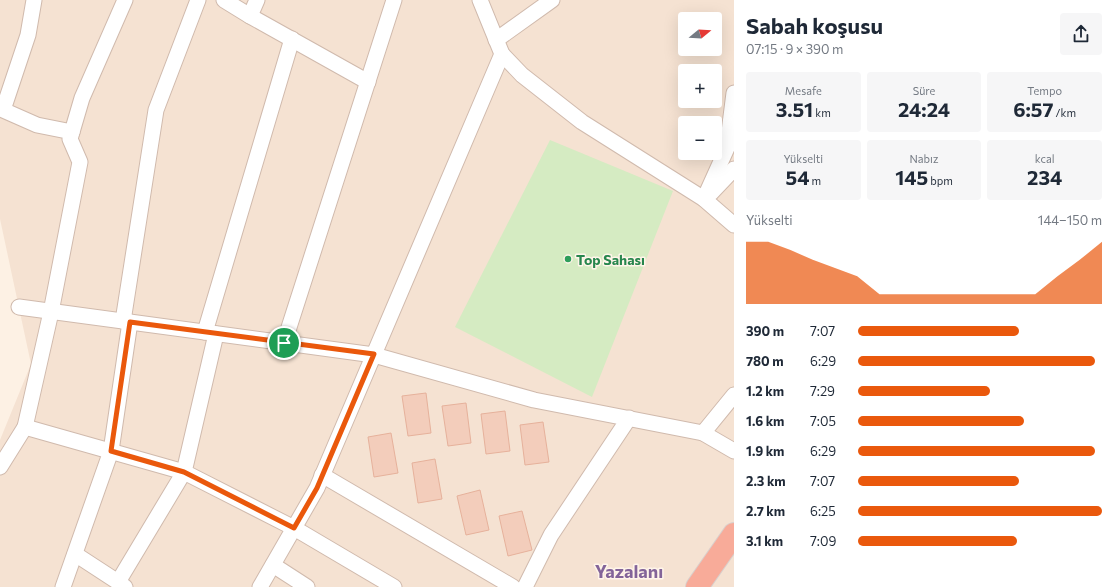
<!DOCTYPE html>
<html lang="tr">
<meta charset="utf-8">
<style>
:root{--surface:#fff;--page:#f6f6f7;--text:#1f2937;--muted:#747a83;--accent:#ea580c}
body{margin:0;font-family:Commissioner,sans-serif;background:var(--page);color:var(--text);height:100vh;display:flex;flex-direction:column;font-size:15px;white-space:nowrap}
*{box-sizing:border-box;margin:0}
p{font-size:13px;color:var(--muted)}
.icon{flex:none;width:22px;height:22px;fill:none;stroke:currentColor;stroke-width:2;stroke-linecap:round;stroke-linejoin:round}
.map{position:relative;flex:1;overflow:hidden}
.drawer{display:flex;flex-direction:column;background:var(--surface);width:380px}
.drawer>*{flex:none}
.needle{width:26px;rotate:72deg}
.fabs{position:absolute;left:678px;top:12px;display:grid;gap:8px}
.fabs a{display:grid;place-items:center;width:44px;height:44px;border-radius:4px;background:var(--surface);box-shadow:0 4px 16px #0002;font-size:20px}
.pin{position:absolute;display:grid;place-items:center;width:34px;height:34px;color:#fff;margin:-17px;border:2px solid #fff;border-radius:50%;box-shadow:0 1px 4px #0007}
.round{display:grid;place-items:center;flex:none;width:42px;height:42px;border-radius:4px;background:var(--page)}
.overview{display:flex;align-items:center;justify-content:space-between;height:68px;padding:0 12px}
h1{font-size:22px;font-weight:700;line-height:30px}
.metrics{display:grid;grid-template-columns:repeat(3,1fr);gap:6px;height:68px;padding:4px 12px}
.metrics div{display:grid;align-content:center;border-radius:4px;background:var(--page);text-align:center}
.metrics b{font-size:20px;font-weight:700}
.metrics small{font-size:11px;font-weight:400}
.metrics p{font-size:11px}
.chart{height:112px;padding:8px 12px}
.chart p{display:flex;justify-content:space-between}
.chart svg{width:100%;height:72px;margin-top:4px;fill:var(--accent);opacity:.7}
ul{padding:0 12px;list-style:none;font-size:13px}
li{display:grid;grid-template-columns:64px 48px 1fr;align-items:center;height:30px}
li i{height:10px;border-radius:5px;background:var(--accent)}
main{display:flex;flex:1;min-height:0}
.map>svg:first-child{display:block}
.residential{fill:#f5e2d2;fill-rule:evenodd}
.green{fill:#d5ebc2}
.building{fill:#f3cdbb;stroke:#e6b19b}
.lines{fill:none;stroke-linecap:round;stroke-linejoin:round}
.minor-casing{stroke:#d0baad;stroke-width:17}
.highway-casing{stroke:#d9cfcc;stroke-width:24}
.minor{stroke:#fff;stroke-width:15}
.highway{stroke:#f8ab99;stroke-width:22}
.route-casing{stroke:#fff;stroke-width:8}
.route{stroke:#ea580c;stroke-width:5}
.leisure-dot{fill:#2e9e5b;stroke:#fff5ea;stroke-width:1.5}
.labels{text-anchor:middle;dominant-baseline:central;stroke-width:3;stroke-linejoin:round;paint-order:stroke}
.leisure-label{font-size:14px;font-weight:bold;fill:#27864d;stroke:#fff5ea;text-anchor:start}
.district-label{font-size:18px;font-weight:bold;fill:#836499;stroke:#fff5ea}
</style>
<main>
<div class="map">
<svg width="734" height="587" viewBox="0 0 734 587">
<rect width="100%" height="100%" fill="#fdf1e4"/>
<!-- residential -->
<path class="residential" d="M0 0H734V587H0V440L31 364 0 219ZM685 19H715V49H685ZM685 71H715V101H685ZM685 123H715V153H685Z"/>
<!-- green -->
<path class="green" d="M550 140 673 191 592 397 455 327Z"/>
<!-- building -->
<g class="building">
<path d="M426 393 431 433 408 436 402 396Z"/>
<path d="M466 403 471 443 448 446 442 406Z"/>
<path d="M505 411 510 451 486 454 481 414Z"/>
<path d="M543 422 549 462 525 465 520 425Z"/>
<path d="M391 433 398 473 374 477 368 437Z"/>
<path d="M435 459 442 499 418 503 412 463Z"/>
<path d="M480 490 489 530 466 535 457 496Z"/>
<path d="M522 511 532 550 508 556 499 516Z"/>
</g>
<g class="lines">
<defs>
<g id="minor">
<path d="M34 0 28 35 3 110 37 125 72 132"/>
<path d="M125 0 82 98 72 132 70 139 80 162 51 312 25 427 184 472 118 582 125 587"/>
<path d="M224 0 250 16"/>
<path d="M257 0 250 16 368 82"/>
<path d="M480 0 502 54 522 75 582 122 704 199 734 225"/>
<path d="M496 40 552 0"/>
<path d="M711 193 734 169"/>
<path d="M704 199 727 148 734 93"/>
<path d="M19 307 374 355 534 400 703 433 734 395"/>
<path d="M123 321 156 110 198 0"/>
<path d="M205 332 292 39"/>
<path d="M216 334 184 472 294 528 394 587"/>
<path d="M284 343 394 0"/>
<path d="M703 433 734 451"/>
<path d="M0 467 25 427"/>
<path d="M322 475 513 587"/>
<path d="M75 554 118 582"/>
<path d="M273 565 307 587"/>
<path d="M63 587 111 451 130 322"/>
<path d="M260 587 317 488 502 54"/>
<path d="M525 587 551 535 629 418"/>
</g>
<path id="highway" d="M697 587 734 534"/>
</defs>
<!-- minor casing -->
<use href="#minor" class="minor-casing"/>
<!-- highway casing -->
<use href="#highway" class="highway-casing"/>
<!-- minor -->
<use href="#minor" class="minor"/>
<!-- highway -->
<use href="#highway" class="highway"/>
</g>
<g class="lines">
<defs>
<path id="route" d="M130 322 374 354 317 488 294 528 184 472 111 451Z"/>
</defs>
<!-- route casing -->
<use href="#route" class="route-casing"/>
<!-- route -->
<use href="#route" class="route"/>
</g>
<!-- markers -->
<circle class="leisure-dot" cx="568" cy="259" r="4"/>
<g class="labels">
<!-- leisure labels -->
<g class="leisure-label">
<text x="576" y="259">Top Sahası</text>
</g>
<!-- district labels -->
<g class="district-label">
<text x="629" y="571">Yazalanı</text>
</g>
</g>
</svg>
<div class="fabs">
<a><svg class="needle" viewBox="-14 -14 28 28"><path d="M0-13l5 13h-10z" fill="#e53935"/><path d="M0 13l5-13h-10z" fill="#747a83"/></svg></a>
<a>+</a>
<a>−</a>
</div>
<div class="pin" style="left:284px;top:343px;background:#1e9e55"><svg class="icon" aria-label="arrive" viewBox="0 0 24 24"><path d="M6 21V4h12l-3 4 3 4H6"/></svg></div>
</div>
<section class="drawer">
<div class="overview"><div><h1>Sabah koşusu</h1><p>07:15 · 9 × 390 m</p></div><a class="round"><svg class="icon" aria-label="share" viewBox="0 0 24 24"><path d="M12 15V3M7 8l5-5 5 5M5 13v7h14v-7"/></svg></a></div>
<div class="metrics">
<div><p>Mesafe</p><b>3.51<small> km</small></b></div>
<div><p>Süre</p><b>24:24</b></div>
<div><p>Tempo</p><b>6:57<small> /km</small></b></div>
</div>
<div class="metrics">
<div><p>Yükselti</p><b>54<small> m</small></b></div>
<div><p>Nabız</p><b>145<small> bpm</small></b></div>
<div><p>kcal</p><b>234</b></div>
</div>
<div class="chart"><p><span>Yükselti</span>144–150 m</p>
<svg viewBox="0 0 160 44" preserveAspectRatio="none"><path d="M0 44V6L10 6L20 11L30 17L40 22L50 27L60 38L70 38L80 38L90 38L100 38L110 38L120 38L130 38L140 27L150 17L160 6V44z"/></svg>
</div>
<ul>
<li><b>390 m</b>7:07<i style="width:66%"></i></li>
<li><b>780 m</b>6:29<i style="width:97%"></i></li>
<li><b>1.2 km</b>7:29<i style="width:54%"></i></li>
<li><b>1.6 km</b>7:05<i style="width:68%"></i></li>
<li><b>1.9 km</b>6:29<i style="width:97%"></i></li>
<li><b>2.3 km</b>7:07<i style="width:66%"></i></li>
<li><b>2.7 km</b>6:25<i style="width:100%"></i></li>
<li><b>3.1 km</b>7:09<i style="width:65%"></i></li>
</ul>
</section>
</main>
